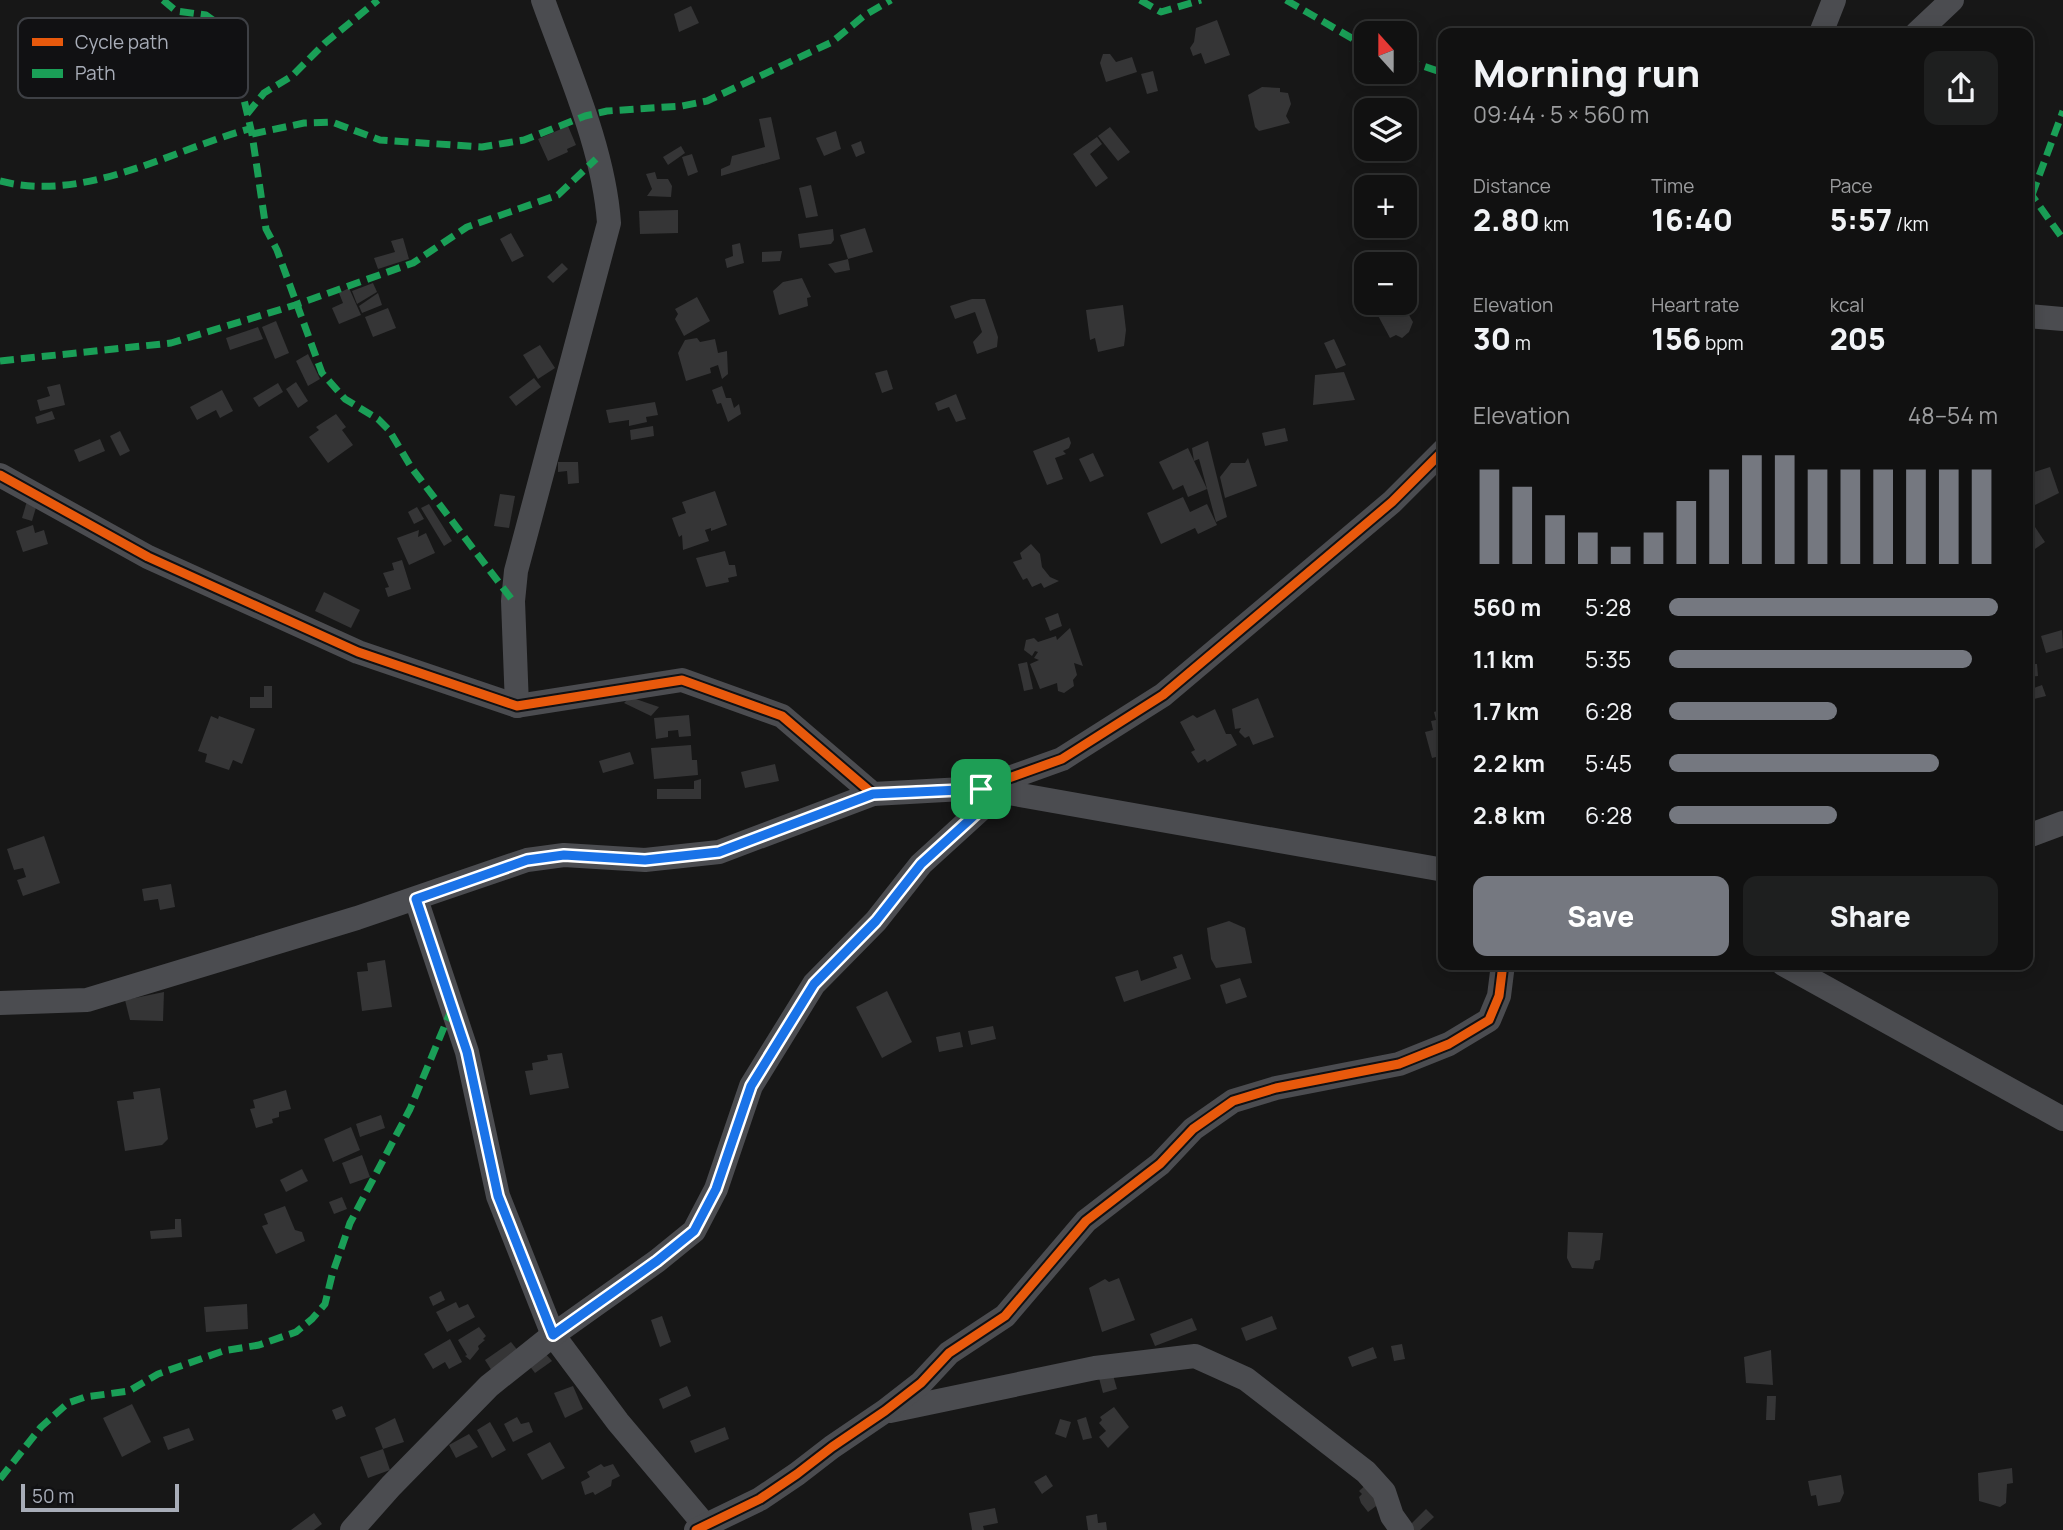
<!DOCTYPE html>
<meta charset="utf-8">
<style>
:root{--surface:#111;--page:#1e1f1f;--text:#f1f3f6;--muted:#9c9d9f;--line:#303131;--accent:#757880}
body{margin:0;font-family:Manrope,sans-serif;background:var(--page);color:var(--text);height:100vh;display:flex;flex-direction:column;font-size:26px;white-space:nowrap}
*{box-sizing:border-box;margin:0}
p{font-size:23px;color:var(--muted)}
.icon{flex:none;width:38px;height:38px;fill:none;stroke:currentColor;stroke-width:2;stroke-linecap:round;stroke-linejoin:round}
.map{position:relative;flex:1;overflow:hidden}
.sheet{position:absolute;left:1438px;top:28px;width:595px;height:942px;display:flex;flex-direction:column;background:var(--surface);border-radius:14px;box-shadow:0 4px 18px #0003,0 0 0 2px var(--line)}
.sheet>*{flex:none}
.needle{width:46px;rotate:339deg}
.controls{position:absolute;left:1354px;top:21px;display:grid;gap:14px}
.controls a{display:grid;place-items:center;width:63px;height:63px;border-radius:14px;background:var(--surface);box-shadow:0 4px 18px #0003,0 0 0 2px var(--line);font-size:35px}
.scale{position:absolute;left:21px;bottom:18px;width:158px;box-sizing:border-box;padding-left:7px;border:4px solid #a8adb8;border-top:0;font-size:19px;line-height:24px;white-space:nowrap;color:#a8adb8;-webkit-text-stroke:5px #111113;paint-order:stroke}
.pin{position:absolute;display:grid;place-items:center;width:60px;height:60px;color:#fff;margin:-30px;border-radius:14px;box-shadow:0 4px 10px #0006}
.round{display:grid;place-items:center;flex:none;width:74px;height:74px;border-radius:14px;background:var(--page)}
.headline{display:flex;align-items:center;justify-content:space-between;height:119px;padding:0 35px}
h1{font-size:38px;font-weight:800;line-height:52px}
.stats{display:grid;grid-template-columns:repeat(3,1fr);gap:10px;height:119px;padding:7px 35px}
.stats div{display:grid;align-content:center}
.stats b{font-size:30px;font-weight:800}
.stats small{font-size:19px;font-weight:400}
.stats p{font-size:19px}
.chart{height:196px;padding:14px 35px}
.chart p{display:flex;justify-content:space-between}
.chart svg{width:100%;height:126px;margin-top:7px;stroke:var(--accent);stroke-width:6}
.button{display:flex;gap:14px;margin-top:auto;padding:14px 35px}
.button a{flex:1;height:80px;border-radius:14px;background:var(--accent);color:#fff;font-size:28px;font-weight:800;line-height:80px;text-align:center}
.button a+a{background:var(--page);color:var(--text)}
ul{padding:0 35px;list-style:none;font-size:23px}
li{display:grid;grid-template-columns:112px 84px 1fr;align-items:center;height:52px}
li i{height:18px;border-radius:9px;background:var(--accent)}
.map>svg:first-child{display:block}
.building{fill:#353536}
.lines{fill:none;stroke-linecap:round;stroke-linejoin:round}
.minor{stroke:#4b4c50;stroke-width:24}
.quiet{stroke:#1a9f57;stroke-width:7;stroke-dasharray:14 7;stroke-linecap:butt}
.cycleway-casing{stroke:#111113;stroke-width:13}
.cycleway{stroke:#e8590c;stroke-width:9}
.route-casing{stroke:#fff;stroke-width:14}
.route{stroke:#1a73e8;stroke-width:9}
.key{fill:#111113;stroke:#3e4045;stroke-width:2}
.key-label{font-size:19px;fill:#a8adb8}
</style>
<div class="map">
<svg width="2063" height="1530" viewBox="0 0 2063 1530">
<rect width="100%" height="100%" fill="#171717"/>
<!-- building -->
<g class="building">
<path d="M691 6 699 23 679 32 674 14Z"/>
<path d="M1217 20 1230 55 1205 64 1201 53 1193 56 1190 48 1194 42 1196 28Z"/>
<path d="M1103 54H1110L1116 62 1132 57 1137 72 1106 82 1100 63Z"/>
<path d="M1153 71 1158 91 1147 94 1141 74Z"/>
<path d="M1262 87 1280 88V92L1288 93 1291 104 1286 116 1290 123 1259 131 1255 127 1248 95Z"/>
<path d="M771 117 780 159 721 176V169L730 165 732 156 765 147 759 119Z"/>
<path d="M568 126 576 145 567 149 568 152 548 161 538 139Z"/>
<path d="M1110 127 1130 152 1118 161 1098 136Z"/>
<path d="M836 131 841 149 824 156 816 138Z"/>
<path d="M1097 137 1102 144 1090 154 1108 178 1096 187 1073 154Z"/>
<path d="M861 141 865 153 856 157 851 145Z"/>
<path d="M681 146 685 153 668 165 663 157Z"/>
<path d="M692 154 698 172 688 176 682 157Z"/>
<path d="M655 172 657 179H668L672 186 671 197 647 196 652 189 646 174Z"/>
<path d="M811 185 818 216 806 218 799 188Z"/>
<path d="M678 210V233L640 234 639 211Z"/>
<path d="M865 228 873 252 848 259 850 270 835 273 828 264 848 259 840 235Z"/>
<path d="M833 229 834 240 831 244 800 248 798 234Z"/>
<path d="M511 233 524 256 512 262 500 239Z"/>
<path d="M403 238 409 259 378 269 374 258 395 252 391 241Z"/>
<path d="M740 243 744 263 727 268 725 259 733 256 732 245Z"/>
<path d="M782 251 780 261 762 262V252Z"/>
<path d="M562 263 568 269 553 283 547 277Z"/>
<path d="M802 278 811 297 807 298 808 306 779 315 773 291 783 282Z"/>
<path d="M373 283 377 292 357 304 352 291Z"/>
<path d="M349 288 361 315 339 324 332 308 343 303 339 293Z"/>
<path d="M378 293 382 305 362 313 359 306Z"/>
<path d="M697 297 710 321 684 336 675 319 678 314 675 309Z"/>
<path d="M972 299H985L998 337 997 347 977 354 973 342 982 332 975 312 955 319 950 306Z"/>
<path d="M1388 303H1402L1413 322 1409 332 1402 338 1396 335 1390 338 1375 310Z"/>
<path d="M1123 305 1126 330 1124 346 1098 352 1095 338 1090 340 1086 310Z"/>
<path d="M388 308 396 328 373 337 365 317Z"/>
<path d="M276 321 289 353 275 359 262 327Z"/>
<path d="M258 327 263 339 230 350 226 338Z"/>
<path d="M697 338 700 342 715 339 718 353 727 351 728 374 722 379 718 365 710 368 711 373 686 381 678 353 685 340Z"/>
<path d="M1334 339 1346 365 1336 369 1324 343Z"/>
<path d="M540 345 555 368 538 379 523 355Z"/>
<path d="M308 354 320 379 308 386 296 361Z"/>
<path d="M887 370 893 389 882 393 875 373Z"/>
<path d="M1344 372 1355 400 1313 405 1315 375Z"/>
<path d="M534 378 541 387 516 406 509 397Z"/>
<path d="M296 382 308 401 298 408 286 389Z"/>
<path d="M278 383 283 392 259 407 253 398Z"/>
<path d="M60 384 65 405 40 411 37 400 50 396 47 387Z"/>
<path d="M722 386 726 398H731L734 408 739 404 741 414 728 422 721 403 717 404 712 390Z"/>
<path d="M222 390 233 411 220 418 216 410 197 420 190 407Z"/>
<path d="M956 394 966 419 956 422 949 407 938 411 935 403Z"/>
<path d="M655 402 658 415 646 417 647 422 629 426V420L609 423 606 410Z"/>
<path d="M52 411 55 419 37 424 35 417Z"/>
<path d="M336 414 346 427 342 430 353 445 328 463 309 437 319 430 316 427Z"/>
<path d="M653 426 654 436 631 440 630 430Z"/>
<path d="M1285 428 1288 441 1265 446 1262 433Z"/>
<path d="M120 431 130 451 120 456 110 436Z"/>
<path d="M1069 437 1071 443 1069 448 1063 451 1066 454 1055 458 1063 479 1047 485 1033 451Z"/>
<path d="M100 439 105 451 79 462 74 450Z"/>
<path d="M1208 441 1227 517 1216 522 1199 459 1194 461 1207 489 1188 497 1183 485 1173 490 1159 462 1188 448 1194 461 1192 448Z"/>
<path d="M1093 453 1104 476 1090 482 1079 459Z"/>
<path d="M1248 458 1257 486 1225 498 1220 477 1231 463H1245Z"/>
<path d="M558 462H578L579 483 568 484 567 471 558 472Z"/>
<path d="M2050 467 2059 493 2033 506 2028 493V474Z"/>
<path d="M715 491 727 525 711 531V528L705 530 709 541 683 550 682 535 679 537 672 518 686 513 682 502Z"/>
<path d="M500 494 515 496 509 528 494 526Z"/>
<path d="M1183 497 1190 512 1207 504 1217 525 1198 534 1195 528 1161 544 1147 513Z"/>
<path d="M27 501 37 504 32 521 22 518Z"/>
<path d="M429 504 452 541 444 546 421 508Z"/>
<path d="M417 507 424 519 414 524 408 512Z"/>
<path d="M2031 521 2045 542 2035 549 2028 538V523Z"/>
<path d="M33 525 35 533 44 530 48 544 23 552 16 531Z"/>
<path d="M419 530 418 537 426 533 435 553 409 565 397 538Z"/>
<path d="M1031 544 1040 554 1042 567 1050 577 1059 581 1044 588 1041 583 1032 587 1027 578 1023 580 1013 562 1022 559 1020 553Z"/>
<path d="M725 551 729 565H735L737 576 728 578 729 582 706 587 696 558Z"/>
<path d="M402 560 411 589 388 597 385 588 389 587 383 573 394 570 392 563Z"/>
<path d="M324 592 360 610 351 628 315 611Z"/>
<path d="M1058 613 1062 626 1050 631 1045 618Z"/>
<path d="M1070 628 1083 666 1074 663 1077 675 1073 680 1074 686 1064 693 1058 691 1057 683 1040 689 1030 664 1039 660 1034 658 1038 652 1035 651 1032 656 1024 650 1026 640 1034 638 1038 642 1056 636 1057 640Z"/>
<path d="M2062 630 2063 648 2046 653 2041 636Z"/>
<path d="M1027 662 1033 689 1024 691 1018 664Z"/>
<path d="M2028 664H2037L2038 676 2028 677Z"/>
<path d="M2042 685 2046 696 2034 699 2031 689Z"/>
<path d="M264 686H272V708H250V697H264Z"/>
<path d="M630 697 659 707 651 716 624 703Z"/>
<path d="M1258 698 1274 737 1253 745 1249 736 1245 738 1239 732 1241 728 1235 729 1232 709Z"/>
<path d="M1215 709 1226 734H1231L1237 745 1207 762 1205 759 1198 763 1191 752 1195 750 1180 722 1193 715 1197 718Z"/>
<path d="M1444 709V755L1432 758 1425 732 1433 730 1431 721 1436 720 1434 712Z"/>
<path d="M689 715 691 736 679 737 678 730 668 731V737L656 739 654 718Z"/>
<path d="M211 716 218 719 219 716 255 729 242 764 233 760 229 770 205 762 207 754 198 751Z"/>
<path d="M691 745 692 760H697L698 775 654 779 651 748Z"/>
<path d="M630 752 634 764 603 773 599 761Z"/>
<path d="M775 764 779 781 745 788 741 772Z"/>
<path d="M701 779V799H657V789H694V781Z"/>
<path d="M44 836 60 883 23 896 17 880 26 877 23 868 14 870 7 849Z"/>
<path d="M171 884 175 907 160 910 158 899 144 901 142 889Z"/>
<path d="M1229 921 1245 928 1252 963 1216 968 1211 959 1207 928Z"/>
<path d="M1182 954 1191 979 1124 1002 1115 977 1138 970 1141 981 1177 968 1173 957Z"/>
<path d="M385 960 392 1007 362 1011 357 972 368 971 367 963Z"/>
<path d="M1240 978 1247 997 1226 1004 1220 985Z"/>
<path d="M887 991 912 1042 882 1058 856 1007Z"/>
<path d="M164 992 163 1021 130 1020 125 1000Z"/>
<path d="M993 1026 996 1039 971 1045 968 1031Z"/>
<path d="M960 1032 963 1047 939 1052 936 1037Z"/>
<path d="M562 1053 569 1088 530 1095 525 1071 533 1070 532 1063 548 1060 547 1055Z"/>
<path d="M160 1088 168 1139 162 1145 125 1151 117 1101 134 1099 133 1092Z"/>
<path d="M286 1090 291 1109 279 1112V1117L272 1119 273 1123 256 1128 250 1109 255 1108 253 1100Z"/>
<path d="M381 1115 385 1128 360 1137 356 1124Z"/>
<path d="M351 1127 360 1150 333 1162 324 1139Z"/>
<path d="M362 1155 370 1177 350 1184 342 1163Z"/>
<path d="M302 1169 308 1181 286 1192 280 1180Z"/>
<path d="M342 1197 347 1209 334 1214 329 1202Z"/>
<path d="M285 1206 295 1230 302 1232 305 1241 276 1254 262 1226 268 1224 264 1214Z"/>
<path d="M175 1219H181L182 1237 151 1239 150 1231 175 1229Z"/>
<path d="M1568 1232 1603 1233 1600 1260 1595 1261 1593 1269 1572 1268 1567 1258Z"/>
<path d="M1119 1278 1135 1320 1102 1332 1089 1288 1105 1279 1109 1282Z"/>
<path d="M441 1291 445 1300 433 1306 429 1297Z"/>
<path d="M456 1302 459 1308 468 1304 475 1317 447 1332 436 1312Z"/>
<path d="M247 1304 248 1329 206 1332 204 1307Z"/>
<path d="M662 1316 671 1342 660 1347 651 1320Z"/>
<path d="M1272 1316 1277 1329 1246 1341 1241 1328Z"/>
<path d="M1192 1318 1197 1330 1155 1346 1150 1334Z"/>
<path d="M479 1327 486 1336 483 1339 485 1340 478 1346 479 1349 470 1360 465 1356 467 1355 458 1340Z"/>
<path d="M450 1339 462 1362 449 1369 445 1362 433 1369 424 1354Z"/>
<path d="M511 1342 519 1352 492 1371 485 1360Z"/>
<path d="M1402 1344 1405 1359 1394 1361 1391 1346Z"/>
<path d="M1373 1347 1377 1358 1352 1367 1348 1357Z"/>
<path d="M1771 1350 1773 1385 1746 1383 1744 1357Z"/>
<path d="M545 1353 552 1361 535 1373 529 1365Z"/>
<path d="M1113 1375 1117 1389 1103 1393 1099 1378Z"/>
<path d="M573 1386 583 1409 565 1418 554 1393Z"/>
<path d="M687 1386 691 1396 663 1409 659 1399Z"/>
<path d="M1767 1396H1776L1775 1420H1766Z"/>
<path d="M132 1404 151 1442 122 1457 103 1418Z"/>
<path d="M342 1406 346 1416 336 1420 332 1410Z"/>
<path d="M1114 1407 1129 1427 1108 1448 1099 1437 1106 1431 1099 1423 1102 1420 1100 1417Z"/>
<path d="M517 1417 521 1424 529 1422 533 1432 513 1442 504 1424Z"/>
<path d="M1086 1417 1092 1438 1083 1440 1077 1420Z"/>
<path d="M395 1418 404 1442 383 1449 390 1470 368 1478 360 1457 383 1449 375 1428Z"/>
<path d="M1060 1419 1071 1422 1066 1438 1055 1434Z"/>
<path d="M490 1422 506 1450 492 1458 477 1430Z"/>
<path d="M725 1427 729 1439 695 1453 690 1441Z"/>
<path d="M189 1428 194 1440 168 1450 163 1437Z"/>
<path d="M469 1434 478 1447 456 1458 449 1445Z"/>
<path d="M550 1442 565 1468 542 1480 527 1454Z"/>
<path d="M601 1464 604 1467 613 1464 620 1476 612 1480 611 1486 595 1495 593 1492 585 1495 581 1482 590 1477 587 1472Z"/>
<path d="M2012 1468 2013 1483 2007 1484 2006 1503 2000 1507 1979 1501 1978 1473Z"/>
<path d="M1046 1475 1053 1486 1042 1494 1034 1482Z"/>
<path d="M1841 1475 1844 1493 1840 1502 1818 1506 1816 1495 1811 1496 1808 1481Z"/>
<path d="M1368 1483 1383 1501 1368 1512 1361 1503 1359 1497 1362 1494 1359 1491Z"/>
<path d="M995 1508 998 1523 983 1526 984 1530H972L969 1513Z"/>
<path d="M1426 1509 1434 1517 1420 1530H1414L1410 1525Z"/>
<path d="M314 1513 322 1524 314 1530H291Z"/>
<path d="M1097 1514 1098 1523 1106 1522 1107 1530H1088L1086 1516Z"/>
</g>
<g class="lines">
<!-- minor -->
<g class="minor">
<path d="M1821 33 1834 0"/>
<path d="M1917 33 1952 0"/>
<path d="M2028 316 2063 319"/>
<path d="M0 475 148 557 358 652 517 706 682 680 782 716 873 794 981 788 1062 759 1163 695 1392 502 1444 450"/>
<path d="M517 706 513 601 516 571 609 223C604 149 568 70 543 0"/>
<path d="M986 789 1444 870"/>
<path d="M2028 836 2063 823"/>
<path d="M416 899 467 1052 498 1196 553 1335 618 1422 709 1530"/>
<path d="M1783 964 2063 1119"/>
<path d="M0 1003 87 1000 357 918 527 860 564 855 645 860 719 852 873 794"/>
<path d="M890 1411 1095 1368 1195 1356 1246 1379 1366 1472 1384 1492 1392 1516 1402 1530"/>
<path d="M352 1530 391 1486 489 1386 553 1335 657 1261 694 1231 716 1189 751 1086 814 984 876 921 921 864 1000 792"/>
<path d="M696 1530 760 1499 797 1474 832 1447 885 1411 921 1383 949 1353 1005 1316 1086 1221 1160 1164 1193 1129 1233 1101 1276 1088 1399 1064 1449 1044 1489 1020 1499 996 1503 964"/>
</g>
<!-- quiet -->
<g class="quiet">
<path d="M163 0 176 11 206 15 228 31 252 134 266 229 277 250 322 373 345 399 378 419 389 430 411 467 513 601"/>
<path d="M1140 0 1161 12 1201 0"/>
<path d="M1286 0 1367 47"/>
<path d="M1405 60 1444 73"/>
<path d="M247 114 264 93 292 76 325 43 378 0"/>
<path d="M252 134 304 123 332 122 380 140 482 147 524 140 585 116 607 111 682 106 707 101 832 42 865 15 891 0"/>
<path d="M0 181C85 203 169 151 249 129"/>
<path d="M2028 190 2063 239"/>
<path d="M2032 195 2063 111"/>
<path d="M0 361 171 343 295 305 413 263 467 227 558 195 596 159"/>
<path d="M0 1479 41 1427 68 1403 85 1397 129 1391 158 1374 223 1351 259 1345 296 1332 312 1319 325 1304 332 1275 350 1223 410 1109 452 1008"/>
</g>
<defs>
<g id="cycleway">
<path d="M0 475 148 557 358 652 517 706 682 680 782 716 873 794 981 788 1062 759 1163 695 1392 502 1444 450"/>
<path d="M696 1530 760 1499 797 1474 832 1447 885 1411 921 1383 949 1353 1005 1316 1086 1221 1160 1164 1193 1129 1233 1101 1276 1088 1399 1064 1449 1044 1489 1020 1499 996 1503 964"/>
</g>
</defs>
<!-- cycleway casing -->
<use href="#cycleway" class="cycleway-casing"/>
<!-- cycleway -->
<use href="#cycleway" class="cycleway"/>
</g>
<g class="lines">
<defs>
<path id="route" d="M981 789 1000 792 921 864 876 921 814 984 751 1086 716 1189 694 1231 657 1261 553 1335 498 1196 467 1052 416 899 527 860 564 855 645 860 719 852 873 794Z"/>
</defs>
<!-- route casing -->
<use href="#route" class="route-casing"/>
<!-- route -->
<use href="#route" class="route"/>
</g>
<!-- legend -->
<rect x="18" y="18" width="230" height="80" rx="10" class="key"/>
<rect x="32" y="38" width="31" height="8" fill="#e8590c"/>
<rect x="32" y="69" width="31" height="9" fill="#1a9f57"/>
<g class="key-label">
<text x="75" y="49">Cycle path</text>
<text x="75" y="80">Path</text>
</g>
</svg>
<div class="controls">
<a><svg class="needle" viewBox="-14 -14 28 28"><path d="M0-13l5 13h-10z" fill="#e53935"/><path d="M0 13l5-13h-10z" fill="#9c9d9f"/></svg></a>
<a><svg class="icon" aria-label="layers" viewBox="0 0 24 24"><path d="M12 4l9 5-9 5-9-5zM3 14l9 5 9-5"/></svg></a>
<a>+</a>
<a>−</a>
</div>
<div class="scale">50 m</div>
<div class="pin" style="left:981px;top:789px;background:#1e9e55"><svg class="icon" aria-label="arrive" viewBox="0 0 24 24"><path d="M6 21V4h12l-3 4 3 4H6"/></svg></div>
<section class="sheet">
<div class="headline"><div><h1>Morning run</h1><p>09:44 · 5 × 560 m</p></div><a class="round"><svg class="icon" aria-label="share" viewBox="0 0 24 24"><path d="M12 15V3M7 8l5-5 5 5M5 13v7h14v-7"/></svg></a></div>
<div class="stats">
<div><p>Distance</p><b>2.80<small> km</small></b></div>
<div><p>Time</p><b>16:40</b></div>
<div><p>Pace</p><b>5:57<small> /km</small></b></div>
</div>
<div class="stats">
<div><p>Elevation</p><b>30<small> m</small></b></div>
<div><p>Heart rate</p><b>156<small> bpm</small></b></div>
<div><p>kcal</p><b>205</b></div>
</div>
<div class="chart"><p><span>Elevation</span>48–54 m</p>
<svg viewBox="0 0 160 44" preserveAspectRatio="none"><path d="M5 44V11M15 44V17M25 44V27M35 44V33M45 44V38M55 44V33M65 44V22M75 44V11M85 44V6M95 44V6M105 44V11M115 44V11M125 44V11M135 44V11M145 44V11M155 44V11"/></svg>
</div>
<ul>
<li><b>560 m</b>5:28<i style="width:100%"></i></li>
<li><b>1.1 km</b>5:35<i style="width:92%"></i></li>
<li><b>1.7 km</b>6:28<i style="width:51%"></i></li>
<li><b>2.2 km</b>5:45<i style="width:82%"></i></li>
<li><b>2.8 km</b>6:28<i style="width:51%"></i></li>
</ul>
<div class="button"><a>Save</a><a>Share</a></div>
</section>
</div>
